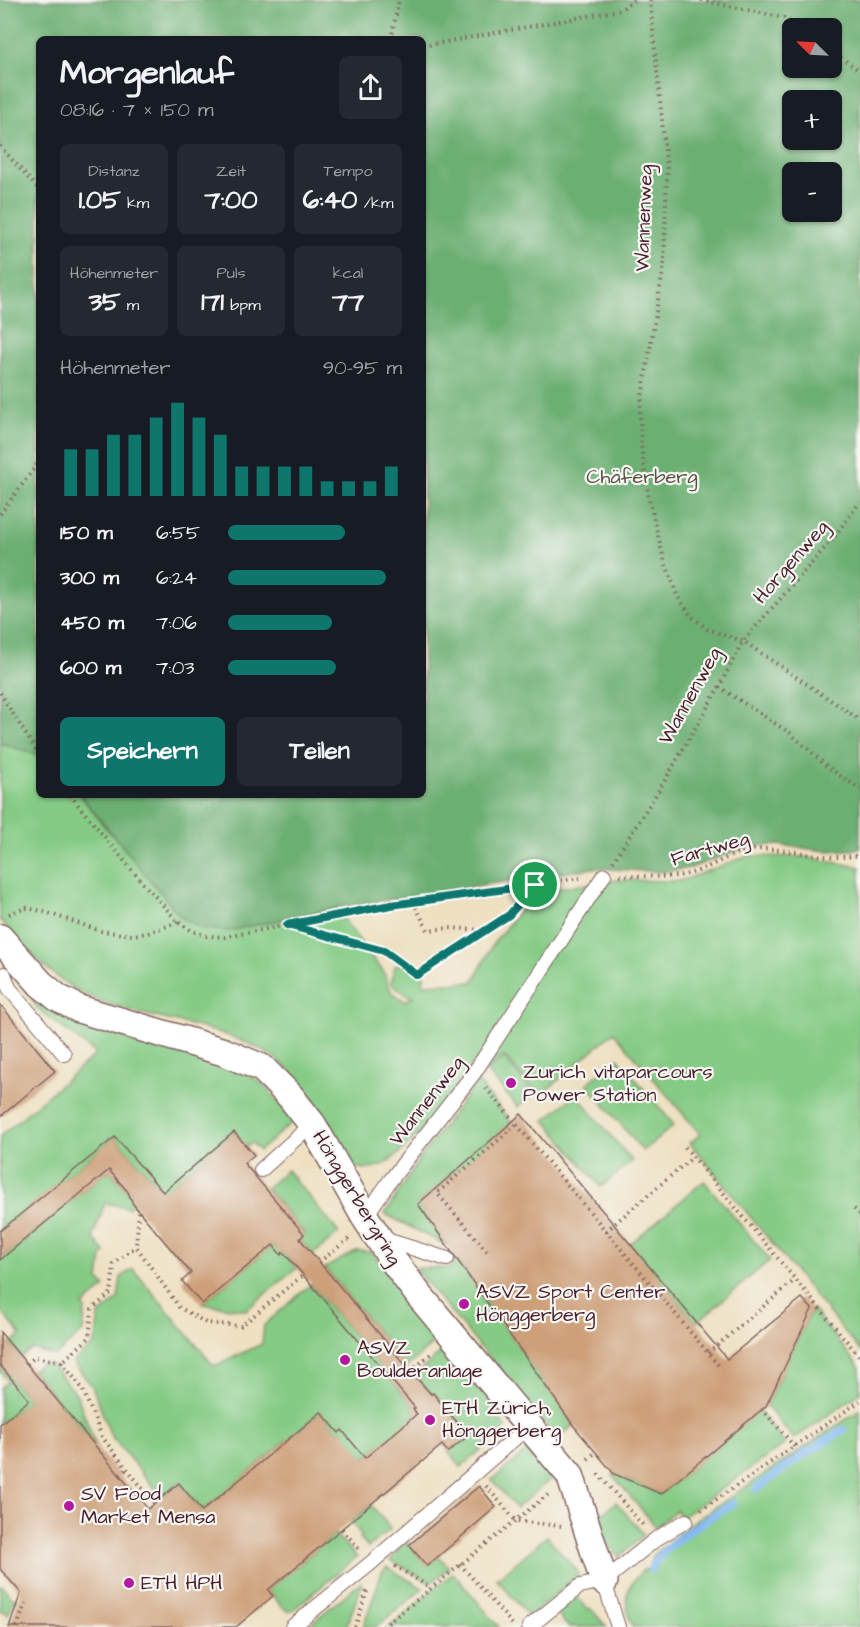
<!DOCTYPE html>
<html lang="de">
<meta charset="utf-8">
<style>
:root{--surface:#171b24;--page:#242831;--text:#f1f3f6;--muted:#9ea1a6;--accent:#0f766e}
body{margin:0;font-family:"Architects Daughter",sans-serif;background:var(--page);color:var(--text);height:100vh;display:flex;flex-direction:column;font-size:22px;white-space:nowrap}
*{box-sizing:border-box;margin:0}
p{font-size:20px;color:var(--muted)}
.icon{flex:none;width:33px;height:33px;fill:none;stroke:currentColor;stroke-width:2;stroke-linecap:round;stroke-linejoin:round}
.map{position:relative;flex:1;overflow:hidden}
.drawer{position:absolute;left:36px;top:36px;width:390px;height:762px;display:flex;flex-direction:column;background:var(--surface);border-radius:9px;box-shadow:0 2px 4px #0004}
.drawer>*{flex:none}
.needle{width:39px;rotate:294deg}
.buttons{position:absolute;left:782px;top:18px;display:grid;gap:12px}
.buttons a{display:grid;place-items:center;width:60px;height:60px;border-radius:9px;background:var(--surface);box-shadow:0 2px 4px #0004;font-size:30px}
.pin{position:absolute;display:grid;place-items:center;width:51px;height:51px;color:#fff;margin:-26px;border:3px solid #fff;border-radius:50%;box-shadow:0 2px 6px #0007}
.round{display:grid;place-items:center;flex:none;width:63px;height:63px;border-radius:9px;background:var(--page)}
.headline{display:flex;align-items:center;justify-content:space-between;height:102px;padding:0 24px}
h1{font-size:33px;font-weight:700;line-height:45px}
.metrics{display:grid;grid-template-columns:repeat(3,1fr);gap:9px;height:102px;padding:6px 24px}
.metrics div{display:grid;align-content:center;border-radius:9px;background:var(--page);text-align:center}
.metrics b{font-size:26px;font-weight:700}
.metrics small{font-size:16px;font-weight:400}
.metrics p{font-size:16px}
.chart{height:168px;padding:12px 24px}
.chart p{display:flex;justify-content:space-between}
.chart svg{width:100%;height:108px;margin-top:6px;stroke:var(--accent);stroke-width:6}
.primary-button{display:flex;gap:12px;margin-top:auto;padding:12px 24px}
.primary-button a{flex:1;height:69px;border-radius:9px;background:var(--accent);color:#fff;font-size:24px;font-weight:700;line-height:69px;text-align:center}
.primary-button a+a{background:var(--page);color:var(--text)}
ul{padding:0 24px;list-style:none;font-size:20px}
li{display:grid;grid-template-columns:96px 72px 1fr;align-items:center;height:45px}
li i{height:15px;border-radius:8px;background:var(--accent)}
.map>svg:first-child{display:block}
.green{fill:#85cb85;stroke:#687558;stroke-width:1.5}
.forest{fill:#6caf72;stroke:#5b674e;stroke-width:1.5;fill-rule:evenodd}
.lines{fill:none;stroke-linecap:round;stroke-linejoin:round}
.stream{stroke:#83b9f2;stroke-width:8}
.building{fill:#cea07a}
.lane-casing{stroke:#836360;stroke-width:16}
.street-casing{stroke:#836360;stroke-width:30}
.path{stroke:#836360;stroke-width:4;stroke-dasharray:1.5 4.5;stroke-linecap:butt}
.lane{stroke:#fff;stroke-width:14}
.street{stroke:#fff;stroke-width:27}
.route-casing{stroke:#fff;stroke-width:12}
.route{stroke:#0f766e;stroke-width:8}
.poi-dot{fill:#b5179e;stroke:#f6f6f2;stroke-width:2}
.labels{text-anchor:middle;dominant-baseline:central;stroke-width:4.5;stroke-linejoin:round;paint-order:stroke}
.street-label{font-size:20px;fill:#4a1f2b;stroke:#f6f6f2}
.park-label{font-size:20px;fill:#5c5346;stroke:#f6f6f2}
.poi-label{font-size:20px;fill:#4a1f2b;stroke:#f6f6f2;text-anchor:start}
</style>
<div class="map">
<svg width="860" height="1627" viewBox="0 0 860 1627">
<rect width="100%" height="100%" fill="#f6f6f2"/>
<filter id="ink" filterUnits="userSpaceOnUse"><feTurbulence type="fractalNoise" baseFrequency=".0167" numOctaves="2"/><feDisplacementMap in="SourceGraphic" scale="12" xChannelSelector="R" yChannelSelector="G"/><feConvolveMatrix kernelMatrix="1 2 1 2 8 2 1 2 1" color-interpolation-filters="sRGB"/></filter>
<filter id="wash" filterUnits="userSpaceOnUse"><feTurbulence type="fractalNoise" baseFrequency=".008" numOctaves="4" result="noise"/><feDisplacementMap in="SourceGraphic" scale="24" xChannelSelector="R" yChannelSelector="G"/><feGaussianBlur stdDeviation="1.35" result="paint"/><feColorMatrix in="noise" values="0 0 0 0 0 0 0 0 0 0 0 0 0 0 0 0 0 1.4 0 .05"/><feComposite in="paint" operator="in"/></filter>
<g filter="url(#wash)">
<rect width="100%" height="100%" fill="#eee0c1"/>
<!-- green -->
<g class="green">
<path d="M0 743 39 755V795H80L109 832 227 931 336 908 369 954 383 971 392 993 405 1001 414 997 407 995 391 983 395 966 407 961 424 973 423 986 424 984 473 982 493 944 535 891 618 880 681 881 747 856 805 857 860 867V1351L690 1143 700 1134 614 1032 540 1096 504 1056 485 1071 474 1062C455 1087 400 1170 368 1169 361 1169 352 1167 347 1162 340 1154 335 1139 330 1130 317 1104 298 1075 275 1058 215 1018 131 1023 70 986 43 969 22 943 0 920Z"/>
<path d="M22 981 176 1047 248 1074 265 1086 295 1120 259 1151 252 1143 247 1147 234 1132 163 1192 115 1137 0 1231V1136L96 1054 37 1008Z"/>
<path d="M504 1058 534 1093 518 1107 487 1072Z"/>
<path d="M618 1058 674 1125 643 1151 587 1084Z"/>
<path d="M477 1081 512 1123 418 1204 447 1246 385 1214 418 1161Z"/>
<path d="M576 1094 632 1161 601 1187 545 1120Z"/>
<path d="M109 1170 134 1199 132 1201 133 1204 129 1208 105 1203 93 1237 105 1253 102 1256 99 1280 105 1287 83 1306 85 1309 83 1332 55 1356 32 1349 21 1357 10 1344 21 1335 0 1310V1260Z"/>
<path d="M287 1170 339 1233 313 1255 300 1239 304 1233 266 1188Z"/>
<path d="M704 1181 770 1260 696 1323 630 1244Z"/>
<path d="M273 1245 282 1254 283 1252 297 1268 246 1310 202 1304Z"/>
<path d="M356 1251 371 1252 441 1336 407 1367 325 1268Z"/>
<path d="M453 1254 574 1425 557 1439 414 1268H452Z"/>
<path d="M133 1269 214 1366 262 1344 264 1325 311 1284 415 1408 413 1410 417 1414 360 1462 342 1430 339 1433 321 1412 202 1511 179 1483 162 1497 111 1436 92 1386 73 1362 95 1343 99 1315 118 1299 121 1277Z"/>
<path d="M812 1309 860 1368V1393L794 1439 766 1406Z"/>
<path d="M449 1346 502 1408 495 1414 506 1428 461 1467 448 1452 468 1435 433 1393 431 1394 415 1375Z"/>
<path d="M41 1364H51L77 1395 96 1446 32 1370Z"/>
<path d="M0 1365 29 1400 0 1424V1388L8 1381 0 1371Z"/>
<path d="M860 1410V1627H632C623 1599 623 1591 643 1570L651 1569 653 1556 689 1525Z"/>
<path d="M759 1411 785 1444 682 1517 676 1510 656 1527 613 1476 614 1474 661 1494Z"/>
<path d="M527 1451 551 1479 516 1508 492 1480Z"/>
<path d="M616 1502 644 1535 619 1557 591 1524Z"/>
<path d="M371 1505 391 1529 368 1547 360 1538 362 1536 351 1522Z"/>
<path d="M335 1534 357 1557 294 1609 288 1611 282 1607 268 1590Z"/>
<path d="M547 1536 579 1574 529 1617 497 1579Z"/>
<path d="M406 1541 427 1566 439 1556 449 1568 431 1583 390 1560Z"/>
<path d="M387 1567 423 1588 377 1627H363L382 1572Z"/>
<path d="M453 1573 499 1627H389Z"/>
<path d="M361 1582 362 1585 346 1627H307Z"/>
<path d="M2 1586 12 1597 16 1598 8 1614 1 1610 0 1612V1587Z"/>
<path d="M577 1597 587 1609 590 1608 607 1627H568L557 1614Z"/>
</g>
<!-- forest -->
<path class="forest" d="M0 0H860V848L852 850 826 851 778 845 749 846 691 868 661 872 593 868 336 908 227 931 200 928 182 918 174 909 80 795H423V39H39V755L0 743ZM792 28H831V68H792ZM792 100H831V140H792ZM792 172H831V212H792Z"/>
<g class="lines">
<!-- stream -->
<g class="stream">
<path d="M757 1488 800 1457 843 1430"/>
<path d="M651 1569C662 1545 710 1517 733 1503"/>
</g>
</g>
<g id="blocks">
<!-- building -->
<g class="building">
<path d="M0 1004 55 1071 0 1117Z"/>
<path d="M521 1114 727 1359 802 1298 812 1309 766 1406 661 1494 614 1474 573 1425 418 1204Z"/>
<path d="M234 1132 254 1155 244 1163 304 1234 300 1239 407 1367 431 1394 433 1393 468 1436 448 1452 442 1445 268 1590 273 1596 236 1627H9L21 1593 0 1569V1424L29 1400 0 1365V1332L148 1509 179 1483 202 1511 321 1412 339 1433 342 1430 365 1458 417 1414 413 1409 415 1408 311 1284 283 1252 281 1255 273 1245 202 1304 182 1281 191 1273 133 1204 128 1192 109 1170 0 1260V1231L115 1137 163 1192Z"/>
<path d="M479 1486 496 1507 427 1566 409 1545Z"/>
</g>
</g>
</g>
<g filter="url(#ink)">
<use href="#blocks" fill-opacity="0" stroke="#836360" stroke-width="1.5"/>
<g class="lines">
<defs>
<g id="lane">
<path d="M4 974 9 988 64 1054"/>
<path d="M261 1170 312 1124"/>
<path d="M365 1217 389 1182 474 1073 604 875"/>
<path d="M383 1239 447 1259"/>
<path d="M604 1581 618 1627"/>
<path d="M292 1627 371 1563 529 1426"/>
<path d="M529 1627 580 1586 604 1581 656 1539 686 1521"/>
</g>
<path id="street" d="M0 938 41 984 58 998 79 1009 224 1052 262 1068 290 1096 312 1124 365 1217 392 1259 418 1294 570 1475 604 1581"/>
</defs>
<!-- lane casing -->
<use href="#lane" class="lane-casing"/>
<!-- street casing -->
<use href="#street" class="street-casing"/>
<!-- path -->
<g class="path">
<path d="M650 0 667 170 664 264 640 409 641 444 649 499 663 556 677 595 690 615 707 629 743 641 860 720"/>
<path d="M701 0 784 18 799 28"/>
<path d="M391 39 399 0"/>
<path d="M423 46 620 10 634 0"/>
<path d="M831 50 860 71"/>
<path d="M0 146 39 190"/>
<path d="M0 514 39 462"/>
<path d="M719 687 790 733 829 768 860 789"/>
<path d="M0 693 39 755"/>
<path d="M70 795 141 881 178 922 192 931 207 936 225 937 391 905 580 878"/>
<path d="M613 862 664 782 719 687 743 641 831 541 860 502"/>
<path d="M620 875C646 876 673 880 698 871 714 865 729 855 745 851 783 843 822 863 860 855"/>
<path d="M413 902 428 930 449 928 484 930 509 915 534 886"/>
<path d="M9 914 26 908 42 911 101 931 132 935 148 933 178 922"/>
<path d="M290 926 384 951 417 975 484 930"/>
<path d="M486 1088 719 1366"/>
<path d="M685 1147 860 1357"/>
<path d="M854 1209 860 1214"/>
<path d="M139 1212 136 1246 179 1307 206 1323 241 1326 303 1275"/>
<path d="M606 1231 693 1157"/>
<path d="M487 1251 437 1193 517 1124"/>
<path d="M319 1262 349 1239"/>
<path d="M708 1353 795 1280"/>
<path d="M62 1362 82 1388 102 1437 154 1503"/>
<path d="M27 1364 35 1357 62 1362 89 1338 92 1309 111 1293 114 1264 136 1246"/>
<path d="M411 1371 433 1352"/>
<path d="M762 1409 795 1447"/>
<path d="M588 1459 596 1452"/>
<path d="M598 1474 643 1525"/>
<path d="M120 1475 127 1469"/>
<path d="M486 1486 516 1521 561 1526"/>
<path d="M701 1510 860 1401"/>
<path d="M342 1529 359 1549"/>
<path d="M460 1564 512 1624"/>
<path d="M395 1566 431 1588"/>
<path d="M17 1627 27 1600"/>
<path d="M355 1627 367 1591"/>
<path d="M383 1627 551 1492"/>
</g>
<!-- lane -->
<use href="#lane" class="lane"/>
<!-- street -->
<use href="#street" class="street"/>
</g>
</g>
<g class="lines" filter="url(#ink)">
<defs>
<path id="route" d="M535 885 509 915 417 975 384 951 287 925 391 905Z"/>
</defs>
<!-- route casing -->
<use href="#route" class="route-casing"/>
<!-- route -->
<use href="#route" class="route"/>
</g>
<!-- markers -->
<g class="poi-dot">
<circle cx="511" cy="1083" r="6"/>
<circle cx="464" cy="1304" r="6"/>
<circle cx="345" cy="1360" r="6"/>
<circle cx="430" cy="1420" r="6"/>
<circle cx="69" cy="1506" r="6"/>
<circle cx="129" cy="1583" r="6"/>
</g>
<g class="labels">
<!-- street labels -->
<g class="street-label">
<text transform="translate(644 218) rotate(-88)">Wannenweg</text>
<text transform="translate(791 562) rotate(-49)">Horgenweg</text>
<text transform="translate(690 696) rotate(-61)">Wannenweg</text>
<text transform="translate(710 849) rotate(-16)">Fartweg</text>
<text transform="translate(427 1101) rotate(-52)">Wannenweg</text>
<text transform="translate(357 1198) rotate(59)">Hönggerbergring</text>
</g>
<!-- park labels -->
<g class="park-label">
<text x="642" y="477">Chäferberg</text>
</g>
<!-- poi labels -->
<g class="poi-label">
<text x="523" y="1072">Zurich vitaparcours<tspan x="523" dy="23">Power Station</tspan></text>
<text x="476" y="1292">ASVZ Sport Center<tspan x="476" dy="23">Hönggerberg</tspan></text>
<text x="357" y="1348">ASVZ<tspan x="357" dy="23">Boulderanlage</tspan></text>
<text x="442" y="1408">ETH Zürich,<tspan x="442" dy="23">Hönggerberg</tspan></text>
<text x="81" y="1494">SV Food<tspan x="81" dy="23">Market Mensa</tspan></text>
<text x="141" y="1583">ETH HPH</text>
</g>
</g>
</svg>
<div class="buttons">
<a><svg class="needle" viewBox="-14 -14 28 28"><path d="M0-13l5 13h-10z" fill="#e53935"/><path d="M0 13l5-13h-10z" fill="#9ea1a6"/></svg></a>
<a>+</a>
<a>−</a>
</div>
<div class="pin" style="left:535px;top:885px;background:#1e9e55"><svg class="icon" aria-label="arrive" viewBox="0 0 24 24"><path d="M6 21V4h12l-3 4 3 4H6"/></svg></div>
<section class="drawer">
<div class="headline"><div><h1>Morgenlauf</h1><p>08:16 · 7 × 150 m</p></div><a class="round"><svg class="icon" aria-label="share" viewBox="0 0 24 24"><path d="M12 15V3M7 8l5-5 5 5M5 13v7h14v-7"/></svg></a></div>
<div class="metrics">
<div><p>Distanz</p><b>1.05<small> km</small></b></div>
<div><p>Zeit</p><b>7:00</b></div>
<div><p>Tempo</p><b>6:40<small> /km</small></b></div>
</div>
<div class="metrics">
<div><p>Höhenmeter</p><b>35<small> m</small></b></div>
<div><p>Puls</p><b>171<small> bpm</small></b></div>
<div><p>kcal</p><b>77</b></div>
</div>
<div class="chart"><p><span>Höhenmeter</span>90–95 m</p>
<svg viewBox="0 0 160 44" preserveAspectRatio="none"><path d="M5 44V25M15 44V25M25 44V19M35 44V19M45 44V12M55 44V6M65 44V12M75 44V19M85 44V32M95 44V32M105 44V32M115 44V32M125 44V38M135 44V38M145 44V38M155 44V32"/></svg>
</div>
<ul>
<li><b>150 m</b>6:55<i style="width:67%"></i></li>
<li><b>300 m</b>6:24<i style="width:91%"></i></li>
<li><b>450 m</b>7:06<i style="width:60%"></i></li>
<li><b>600 m</b>7:03<i style="width:62%"></i></li>
</ul>
<div class="primary-button"><a>Speichern</a><a>Teilen</a></div>
</section>
</div>
